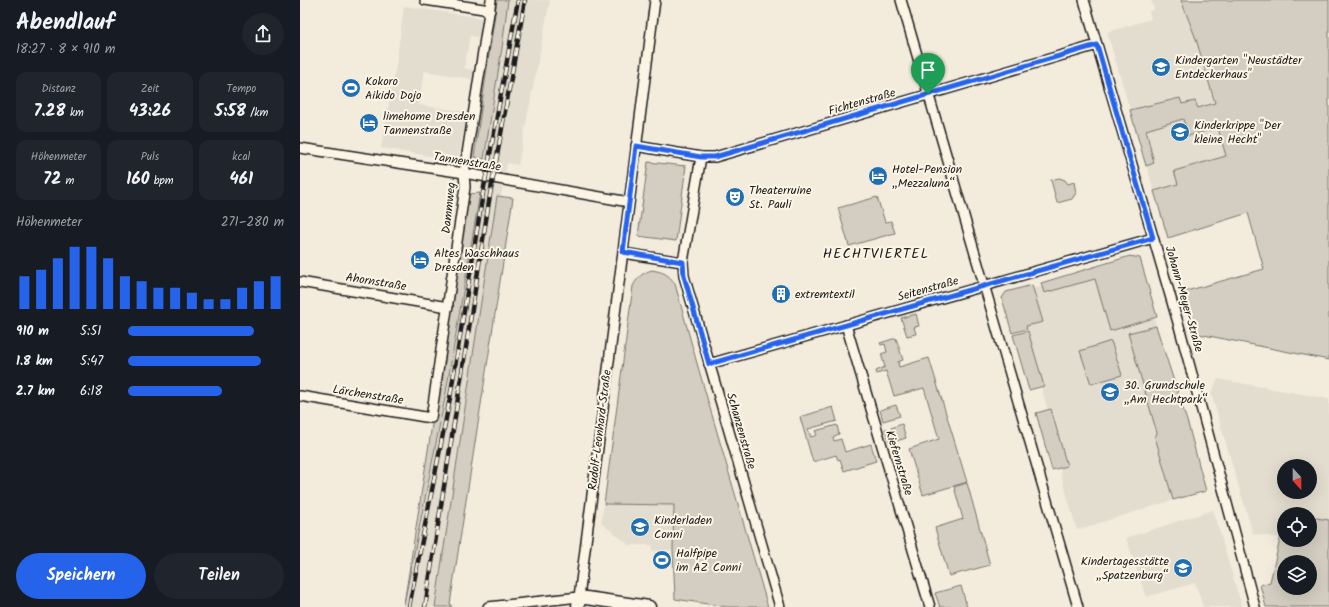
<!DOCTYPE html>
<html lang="de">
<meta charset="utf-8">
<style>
:root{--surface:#171b24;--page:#20242c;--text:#f1f3f6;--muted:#9ea1a6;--accent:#2563eb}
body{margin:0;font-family:Kalam,sans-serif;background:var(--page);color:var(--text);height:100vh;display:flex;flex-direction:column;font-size:15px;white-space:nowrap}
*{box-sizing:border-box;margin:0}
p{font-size:13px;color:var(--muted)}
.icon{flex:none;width:22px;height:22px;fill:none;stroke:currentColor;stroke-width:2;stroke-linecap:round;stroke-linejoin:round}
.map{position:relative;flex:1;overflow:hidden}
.side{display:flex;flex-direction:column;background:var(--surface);width:300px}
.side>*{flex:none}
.needle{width:26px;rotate:159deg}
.buttons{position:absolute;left:977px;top:459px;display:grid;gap:8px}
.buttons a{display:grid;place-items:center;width:40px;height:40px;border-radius:50%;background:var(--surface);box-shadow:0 4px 16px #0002;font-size:20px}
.pin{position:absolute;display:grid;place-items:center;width:34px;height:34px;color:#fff;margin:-41px -17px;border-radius:50% 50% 50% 0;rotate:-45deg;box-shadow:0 0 4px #0007}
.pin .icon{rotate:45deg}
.round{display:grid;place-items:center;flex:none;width:42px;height:42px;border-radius:21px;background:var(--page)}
.overview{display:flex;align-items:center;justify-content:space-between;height:68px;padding:0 16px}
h1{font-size:22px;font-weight:700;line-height:30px}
.metrics{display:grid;grid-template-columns:repeat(3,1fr);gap:6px;height:68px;padding:4px 16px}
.metrics div{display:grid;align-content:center;border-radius:10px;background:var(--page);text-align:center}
.metrics b{font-size:17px;font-weight:700}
.metrics small{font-size:11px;font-weight:400}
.metrics p{font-size:11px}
.chart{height:112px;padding:8px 16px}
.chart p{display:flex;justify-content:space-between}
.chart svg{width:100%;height:72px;margin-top:4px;stroke:var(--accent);stroke-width:6}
.button{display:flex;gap:8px;margin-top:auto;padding:8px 16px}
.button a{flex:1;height:46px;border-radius:24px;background:var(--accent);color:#fff;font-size:16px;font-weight:700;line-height:46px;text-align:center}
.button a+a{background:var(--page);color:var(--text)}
ul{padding:0 16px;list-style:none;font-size:13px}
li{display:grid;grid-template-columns:64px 48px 1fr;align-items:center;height:30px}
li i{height:10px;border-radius:5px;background:var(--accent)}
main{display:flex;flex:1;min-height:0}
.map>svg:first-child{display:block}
.built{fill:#e3ddcf;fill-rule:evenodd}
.green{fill:#d3cec1;stroke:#78756e;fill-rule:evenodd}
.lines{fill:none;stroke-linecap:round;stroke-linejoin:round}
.street-casing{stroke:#1c1c1c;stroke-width:12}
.secondary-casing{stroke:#1c1c1c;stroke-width:15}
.street{stroke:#fcf5e5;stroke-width:9}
.secondary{stroke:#fcf5e5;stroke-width:12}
.rail-casing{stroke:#1c1c1c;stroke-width:4.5}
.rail{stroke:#fcf5e5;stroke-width:3;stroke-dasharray:9;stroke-linecap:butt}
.route-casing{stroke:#fff;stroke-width:8}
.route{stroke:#2563eb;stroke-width:5}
.labels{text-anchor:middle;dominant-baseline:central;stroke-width:4;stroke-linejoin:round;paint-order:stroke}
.poi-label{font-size:12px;fill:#1c1c1c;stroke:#fcf5e5;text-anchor:start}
.street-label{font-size:12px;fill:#1c1c1c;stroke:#fcf5e5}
.quarter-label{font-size:14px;letter-spacing:1px;fill:#1c1c1c;stroke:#fcf5e5}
</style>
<main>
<section class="side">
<div class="overview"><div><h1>Abendlauf</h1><p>18:27 · 8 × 910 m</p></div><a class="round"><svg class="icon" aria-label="share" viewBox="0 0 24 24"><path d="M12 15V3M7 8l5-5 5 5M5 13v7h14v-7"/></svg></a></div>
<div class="metrics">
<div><p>Distanz</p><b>7.28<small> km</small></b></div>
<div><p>Zeit</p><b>43:26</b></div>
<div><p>Tempo</p><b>5:58<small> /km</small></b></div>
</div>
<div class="metrics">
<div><p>Höhenmeter</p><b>72<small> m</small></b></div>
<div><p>Puls</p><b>160<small> bpm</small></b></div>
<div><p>kcal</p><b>461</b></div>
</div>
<div class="chart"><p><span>Höhenmeter</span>271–280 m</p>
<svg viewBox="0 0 160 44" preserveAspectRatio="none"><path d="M5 44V24M15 44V20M25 44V13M35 44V6M45 44V6M55 44V13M65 44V24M75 44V27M85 44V31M95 44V31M105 44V34M115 44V38M125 44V38M135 44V31M145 44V27M155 44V24"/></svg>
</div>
<ul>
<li><b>910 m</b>5:51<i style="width:81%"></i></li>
<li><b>1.8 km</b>5:47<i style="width:85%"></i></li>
<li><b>2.7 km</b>6:18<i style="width:60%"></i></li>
</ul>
<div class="button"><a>Speichern</a><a>Teilen</a></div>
</section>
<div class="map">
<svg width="1029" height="607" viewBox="0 0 1029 607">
<rect width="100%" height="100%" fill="#f3ecdd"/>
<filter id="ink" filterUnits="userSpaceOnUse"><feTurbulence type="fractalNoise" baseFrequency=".025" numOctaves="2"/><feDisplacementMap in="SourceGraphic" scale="8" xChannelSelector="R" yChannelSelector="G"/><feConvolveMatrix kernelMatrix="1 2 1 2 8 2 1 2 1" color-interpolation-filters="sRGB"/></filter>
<g filter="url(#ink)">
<!-- built -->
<g class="built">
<path d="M208 0H250L218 165 207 163 201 196H197L135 607H103L145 398 180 193 184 159 202 48Z"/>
<path d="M851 0H881L896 39 934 167 854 191 807 32 851 19 849 11 854 10Z"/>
<path d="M104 6 182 18 179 37 170 36 164 68 174 70 172 79 124 71 119 105 167 112 159 156 153 160 81 148 96 65Z"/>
<path d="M831 262 837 265 888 424 855 437 873 500 777 530 759 468 767 466 751 409 748 410 741 387 744 386 726 326 742 322 733 289Z"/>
<path d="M918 379 1029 399V520L1010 517V514L986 513 984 514V522L980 538 953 534 911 393ZM984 466H1010V492H984Z"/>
<path d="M304 504 374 505 373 550 352 551V545H327V543L301 523Z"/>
<path d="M913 510 942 607H903L895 583 846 597 826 538Z"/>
</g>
<!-- green -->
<g class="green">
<path d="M197 0H208L202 48 184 159 174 157Z"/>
<path d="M881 0H1029V360L894 333 883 292 964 269 948 213 868 238 854 191 878 184 874 171 926 156 918 128 888 136 883 119 846 130 854 163 846 166 830 110 880 98 882 104 895 101 898 108 915 103 896 39Z"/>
<path d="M348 162 386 166 376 241 338 236Z"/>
<path d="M759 178 765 180 768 184 774 182 776 193 772 199 757 203 751 180Z"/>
<path d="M180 193 145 398 104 604 168 194Z"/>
<path d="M197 196 213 198 150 604 152 607H135Z"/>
<path d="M577 197 585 222 591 221 595 233 549 246 538 208Z"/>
<path d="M830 256 840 258 857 317 810 331 795 279 744 293 741 283Z"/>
<path d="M352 270C363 272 369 274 375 284L398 367 468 607H427L375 599 373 550 374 505 304 504 333 286C338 277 342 273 352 270Z"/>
<path d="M732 285 743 322 726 326 727 329 712 333 702 298 706 292Z"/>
<path d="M616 314 619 326 614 327 616 334 607 336 601 318Z"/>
<path d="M856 326 888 424 906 491 873 500 855 437 857 433 828 333Z"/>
<path d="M728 331 744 386 729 390 713 335Z"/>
<path d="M596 338 603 360 598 362 599 367 629 358 667 482 623 495 609 449 639 439 624 388 594 396 586 371 577 374 576 371 585 367 581 354 587 352 585 344 581 345 580 343Z"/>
<path d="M811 341 822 375 791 384 780 351Z"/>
<path d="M596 405 600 416 583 421 580 410Z"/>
<path d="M533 407 537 421 508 429 511 437 517 435 515 431 537 425 539 434 533 437 534 441 541 439 545 452 571 444 576 461 544 471 540 459 538 460 536 455 513 462 500 417Z"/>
<path d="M751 409 767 466 752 470 736 413Z"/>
<path d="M602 424 606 438 590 443 585 429H588L590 436 593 435 591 428Z"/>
<path d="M667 483 690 565 649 576 635 528 663 519 654 487Z"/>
<path d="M1010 517 1029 520V607H966L960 585 970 582 984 522V540H1010ZM984 562H1010V588H984Z"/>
<path d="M661 586 667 607H640L635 593Z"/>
</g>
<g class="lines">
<defs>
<g id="street">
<path d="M125 0 190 10"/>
<path d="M601 0 778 607"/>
<path d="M784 0 879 326 955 607"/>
<path d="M336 146 401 157H415L797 45"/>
<path d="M0 148 164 173 329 202"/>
<path d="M401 157 383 262 384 276 480 607"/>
<path d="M323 253 383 262"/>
<path d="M0 282 148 307"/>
<path d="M546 325 630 607"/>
<path d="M409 364 853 238"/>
<path d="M0 396 131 418 165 187 164 173 191 0"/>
<path d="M188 607 279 597 355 0"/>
</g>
<path id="secondary" d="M278 607 279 597 349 607"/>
</defs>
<!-- street casing -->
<use href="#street" class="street-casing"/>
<!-- secondary casing -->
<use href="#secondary" class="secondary-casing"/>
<!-- street -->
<use href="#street" class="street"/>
<!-- secondary -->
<use href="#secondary" class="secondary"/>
<defs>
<g id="rail">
<path d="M109 607 150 398 183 193 218 0"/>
<path d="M125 607 190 195 225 0"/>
</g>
</defs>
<!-- rail casing -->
<use href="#rail" class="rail-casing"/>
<!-- rail -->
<use href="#rail" class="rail"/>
</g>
</g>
<g class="lines" filter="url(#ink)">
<defs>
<path id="route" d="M797 45 853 238 409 364 384 276 383 262 323 252 336 146 401 157H415Z"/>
</defs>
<!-- route casing -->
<use href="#route" class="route-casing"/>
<!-- route -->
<use href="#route" class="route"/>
</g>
<!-- icons -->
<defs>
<symbol id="school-disc" viewBox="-11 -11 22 22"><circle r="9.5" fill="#1f6fb2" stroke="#fcf5e5"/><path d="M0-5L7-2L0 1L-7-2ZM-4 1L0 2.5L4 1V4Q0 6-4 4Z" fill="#fff"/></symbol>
<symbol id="stadium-disc" viewBox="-11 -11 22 22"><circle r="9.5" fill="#1f6fb2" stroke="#fcf5e5"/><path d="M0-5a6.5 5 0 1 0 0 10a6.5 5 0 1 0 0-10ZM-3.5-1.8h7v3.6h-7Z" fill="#fff"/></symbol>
<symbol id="hotel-disc" viewBox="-11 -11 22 22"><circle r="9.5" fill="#1f6fb2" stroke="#fcf5e5"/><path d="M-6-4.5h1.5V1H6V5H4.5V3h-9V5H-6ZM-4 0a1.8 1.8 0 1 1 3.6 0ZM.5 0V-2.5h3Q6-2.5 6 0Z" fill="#fff"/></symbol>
<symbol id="theatre-disc" viewBox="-11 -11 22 22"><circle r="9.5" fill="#1f6fb2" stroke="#fcf5e5"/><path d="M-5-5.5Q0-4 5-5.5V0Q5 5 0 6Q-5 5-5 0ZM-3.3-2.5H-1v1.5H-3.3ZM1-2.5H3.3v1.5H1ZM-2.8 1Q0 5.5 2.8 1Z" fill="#fff"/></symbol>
<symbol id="building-disc" viewBox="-11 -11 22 22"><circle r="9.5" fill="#1f6fb2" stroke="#fcf5e5"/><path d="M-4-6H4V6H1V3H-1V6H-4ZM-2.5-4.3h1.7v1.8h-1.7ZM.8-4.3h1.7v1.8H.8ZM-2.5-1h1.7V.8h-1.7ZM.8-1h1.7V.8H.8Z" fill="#fff"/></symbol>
</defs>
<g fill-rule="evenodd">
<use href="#school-disc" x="850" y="56" width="22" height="22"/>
<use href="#stadium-disc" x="40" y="77" width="22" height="22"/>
<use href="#hotel-disc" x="58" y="112" width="22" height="22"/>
<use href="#school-disc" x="869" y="121" width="22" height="22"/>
<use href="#hotel-disc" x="567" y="165" width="22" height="22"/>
<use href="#theatre-disc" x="424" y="186" width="22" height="22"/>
<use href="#hotel-disc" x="109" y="249" width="22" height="22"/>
<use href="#building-disc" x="470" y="283" width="22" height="22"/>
<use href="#school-disc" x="799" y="381" width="22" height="22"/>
<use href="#school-disc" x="329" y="516" width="22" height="22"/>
<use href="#stadium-disc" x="351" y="549" width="22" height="22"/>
<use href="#school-disc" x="872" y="557" width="22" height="22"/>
</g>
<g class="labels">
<!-- poi labels -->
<g class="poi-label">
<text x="875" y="60">Kindergarten "Neustädter<tspan x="875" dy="14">Entdeckerhaus"</tspan></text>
<text x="65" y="81">Kokoro<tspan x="65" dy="14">Aikido Dojo</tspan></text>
<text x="83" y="116">limehome Dresden<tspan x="83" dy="14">Tannenstraße</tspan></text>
<text x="894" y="125">Kinderkrippe "Der<tspan x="894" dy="14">kleine Hecht"</tspan></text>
<text x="592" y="169">Hotel-Pension<tspan x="592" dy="14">„Mezzaluna“</tspan></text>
<text x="449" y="190">Theaterruine<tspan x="449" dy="14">St. Pauli</tspan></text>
<text x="134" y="253">Altes Waschhaus<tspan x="134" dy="14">Dresden</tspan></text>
<text x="495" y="294">extremtextil</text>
<text x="824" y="385">30. Grundschule<tspan x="824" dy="14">„Am Hechtpark“</tspan></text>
<text x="354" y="520">Kinderladen<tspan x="354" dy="14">Conni</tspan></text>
<text x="376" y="553">Halfpipe<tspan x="376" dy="14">im AZ Conni</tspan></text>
<text x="869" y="561" text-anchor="end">Kindertagesstätte<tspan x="869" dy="14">„Spatzenburg“</tspan></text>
</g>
<!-- street labels -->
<g class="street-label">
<text transform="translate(562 102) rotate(-16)">Fichtenstraße</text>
<text transform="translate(167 162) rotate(9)">Tannenstraße</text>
<text transform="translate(149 208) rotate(-84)">Dammweg</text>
<text transform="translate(76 282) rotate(9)">Ahornstraße</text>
<text transform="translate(628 289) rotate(-16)">Seitenstraße</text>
<text transform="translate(884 299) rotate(74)">Johann-Meyer-Straße</text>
<text transform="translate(68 395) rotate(9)">Lärchenstraße</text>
<text transform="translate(300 430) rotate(-83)">Rudolf-Leonhard-Straße</text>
<text transform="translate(441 431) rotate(74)">Schanzenstraße</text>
<text transform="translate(599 463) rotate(73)">Kiefernstraße</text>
</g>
<!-- quarter labels -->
<g class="quarter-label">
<text x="576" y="254">HECHTVIERTEL</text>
</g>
</g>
</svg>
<div class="buttons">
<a><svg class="needle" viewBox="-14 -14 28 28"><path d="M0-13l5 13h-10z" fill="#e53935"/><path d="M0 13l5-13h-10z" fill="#9ea1a6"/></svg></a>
<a><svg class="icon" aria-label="locate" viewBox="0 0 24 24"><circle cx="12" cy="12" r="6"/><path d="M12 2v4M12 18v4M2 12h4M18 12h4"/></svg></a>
<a><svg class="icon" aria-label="layers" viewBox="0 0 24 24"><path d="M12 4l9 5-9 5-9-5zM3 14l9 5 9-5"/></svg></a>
</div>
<div class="pin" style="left:628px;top:94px;background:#1e9e55"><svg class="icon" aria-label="arrive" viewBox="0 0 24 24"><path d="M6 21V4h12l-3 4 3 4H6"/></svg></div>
</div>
</main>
